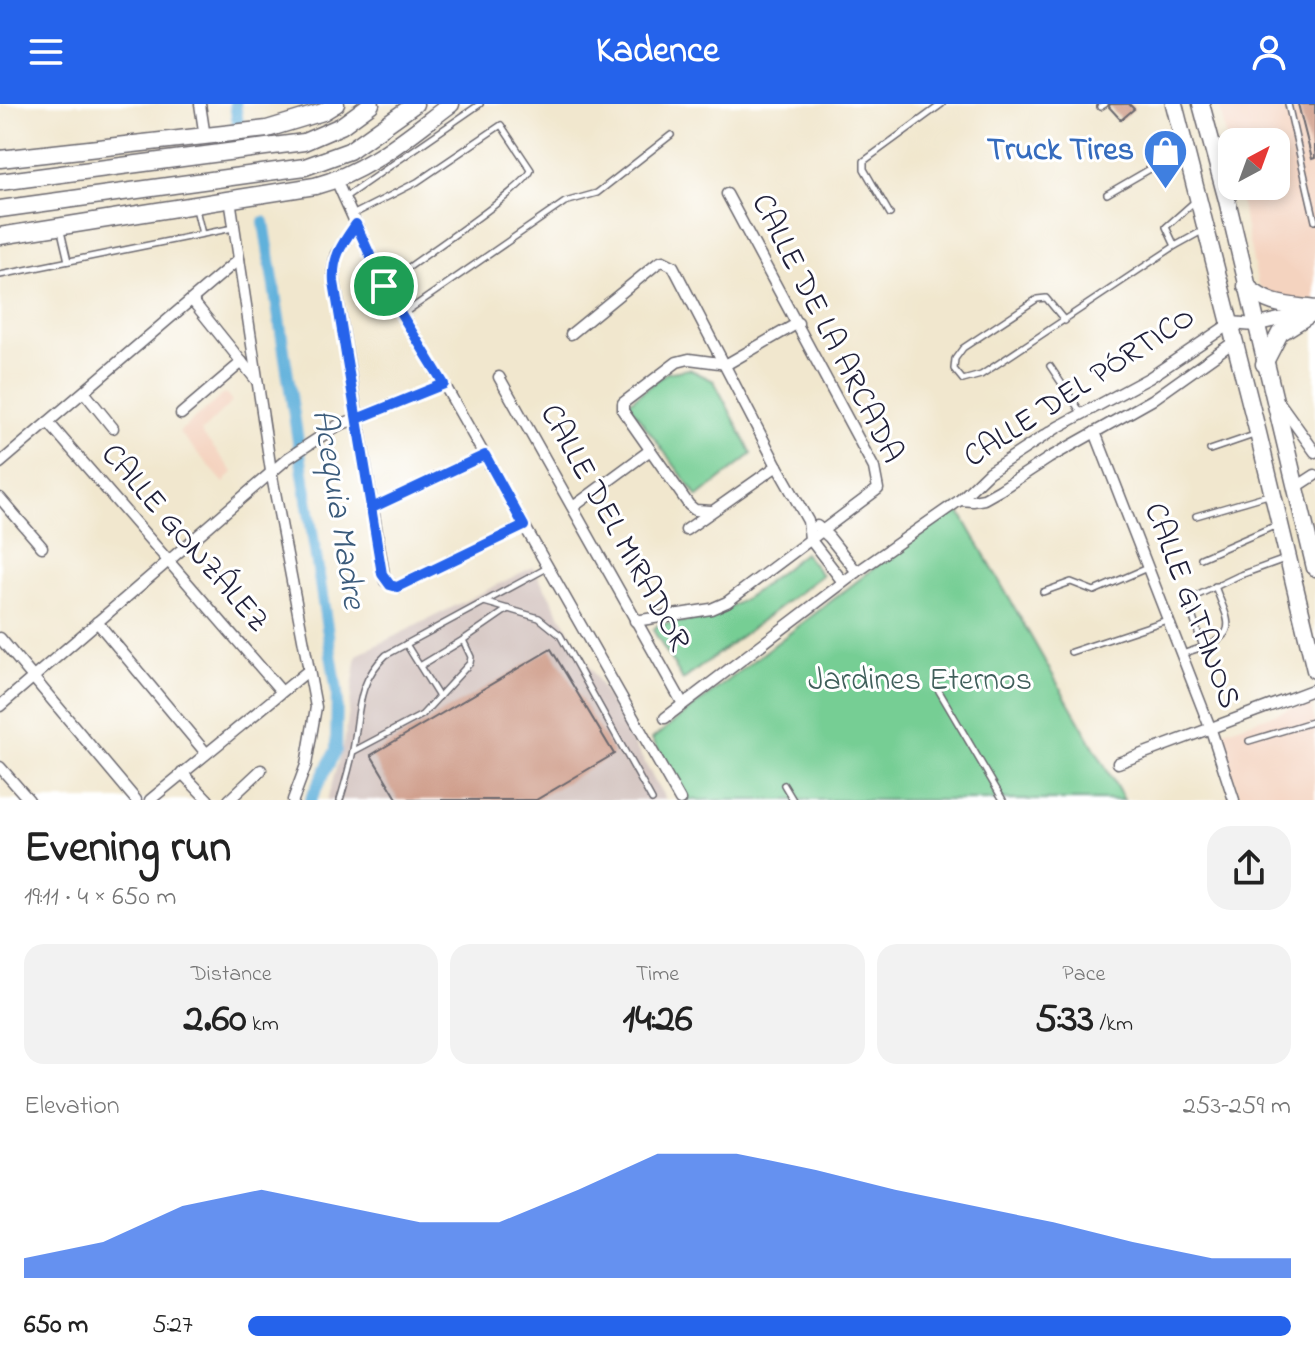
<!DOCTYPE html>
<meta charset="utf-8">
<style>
:root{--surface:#fff;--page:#f2f2f2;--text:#222;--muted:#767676;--accent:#2563eb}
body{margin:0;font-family:"Indie Flower",sans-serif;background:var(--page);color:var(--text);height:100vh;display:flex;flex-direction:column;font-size:30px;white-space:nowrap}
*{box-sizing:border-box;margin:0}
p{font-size:26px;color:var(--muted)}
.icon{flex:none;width:44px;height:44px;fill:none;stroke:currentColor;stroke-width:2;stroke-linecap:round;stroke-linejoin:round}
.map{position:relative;height:696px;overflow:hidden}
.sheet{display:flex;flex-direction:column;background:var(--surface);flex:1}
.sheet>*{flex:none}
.needle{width:52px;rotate:41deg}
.controls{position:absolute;left:1218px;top:24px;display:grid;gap:16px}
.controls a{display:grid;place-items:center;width:72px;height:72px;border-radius:16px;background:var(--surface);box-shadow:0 4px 12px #0003;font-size:40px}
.pin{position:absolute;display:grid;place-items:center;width:68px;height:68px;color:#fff;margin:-34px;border:4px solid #fff;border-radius:50%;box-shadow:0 2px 8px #0007}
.round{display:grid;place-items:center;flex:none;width:84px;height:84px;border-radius:24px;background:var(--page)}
.headline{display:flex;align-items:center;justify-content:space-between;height:136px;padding:0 24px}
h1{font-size:44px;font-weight:800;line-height:60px}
.figures{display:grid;grid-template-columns:repeat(3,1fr);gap:12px;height:136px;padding:8px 24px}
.figures div{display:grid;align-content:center;border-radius:20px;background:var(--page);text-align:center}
.figures b{font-size:40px;font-weight:800}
.figures small{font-size:22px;font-weight:400}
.figures p{font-size:22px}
.chart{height:224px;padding:16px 24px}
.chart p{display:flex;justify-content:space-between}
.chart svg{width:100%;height:144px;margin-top:8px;fill:var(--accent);opacity:.7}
ul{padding:0 24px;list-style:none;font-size:26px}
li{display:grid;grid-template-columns:128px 96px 1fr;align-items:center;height:60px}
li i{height:20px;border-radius:10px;background:var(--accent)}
header{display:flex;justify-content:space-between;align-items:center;height:104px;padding:0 24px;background:var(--accent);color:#fff;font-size:36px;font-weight:800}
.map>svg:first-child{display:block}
.built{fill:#f4d3bf}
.industrial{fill:#d0c0bb}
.green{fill:#76ce94;stroke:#4c7868;stroke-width:2}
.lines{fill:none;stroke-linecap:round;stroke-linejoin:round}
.canal{stroke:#61b1db;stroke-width:12}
.building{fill:#cd9a86}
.service-casing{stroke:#6a676e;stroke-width:8}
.minor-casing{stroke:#6a676e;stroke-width:13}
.tertiary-casing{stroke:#6a676e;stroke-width:15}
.primary-casing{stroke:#6a676e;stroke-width:19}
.trunk-casing{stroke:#6a676e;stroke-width:19}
.service{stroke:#fff;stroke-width:5}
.minor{stroke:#fff;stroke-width:10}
.tertiary{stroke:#fff;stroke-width:12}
.primary{stroke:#fff;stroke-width:16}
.trunk{stroke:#fff;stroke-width:16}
.route-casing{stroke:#fff;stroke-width:16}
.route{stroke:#2563eb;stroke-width:10}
.labels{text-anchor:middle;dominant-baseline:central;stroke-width:6;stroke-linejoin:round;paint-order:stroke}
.shop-label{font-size:32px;font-weight:bold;fill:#366cbe;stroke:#fff;text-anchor:end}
.street-label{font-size:32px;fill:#22223b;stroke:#fff}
.park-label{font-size:32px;fill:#3f5e5a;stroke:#fff}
.water-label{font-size:34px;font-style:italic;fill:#3b5b7b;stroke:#fff}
</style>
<header><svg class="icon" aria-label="menu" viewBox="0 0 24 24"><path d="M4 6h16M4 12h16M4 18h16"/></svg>Kadence<svg class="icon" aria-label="person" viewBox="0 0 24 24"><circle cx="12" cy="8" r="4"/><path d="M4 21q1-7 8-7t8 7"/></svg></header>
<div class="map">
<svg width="1315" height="696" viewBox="0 0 1315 696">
<rect width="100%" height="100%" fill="#fff"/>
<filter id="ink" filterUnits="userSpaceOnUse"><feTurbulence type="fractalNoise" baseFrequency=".0125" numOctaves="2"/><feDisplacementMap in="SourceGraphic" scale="16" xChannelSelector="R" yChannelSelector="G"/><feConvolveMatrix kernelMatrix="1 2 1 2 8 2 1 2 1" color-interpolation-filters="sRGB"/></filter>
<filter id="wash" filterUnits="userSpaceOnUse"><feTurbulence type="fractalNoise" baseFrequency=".006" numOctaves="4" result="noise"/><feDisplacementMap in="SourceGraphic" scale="32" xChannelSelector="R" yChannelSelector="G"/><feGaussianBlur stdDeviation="1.8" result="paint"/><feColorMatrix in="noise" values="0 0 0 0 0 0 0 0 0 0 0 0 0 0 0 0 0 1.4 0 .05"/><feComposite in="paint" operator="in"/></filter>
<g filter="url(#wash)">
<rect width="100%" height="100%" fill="#f1e7ce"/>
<!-- built -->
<g class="built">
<path d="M1219 0H1315V197H1274L1258 180 1237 82H1276V38H1232V59Z"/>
<path d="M225 289 232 298 201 328 233 368 224 379 179 328Z"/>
<path d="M1310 598 1315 620V696H1241L1218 629Z"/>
</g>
<!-- industrial -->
<path class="industrial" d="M533 463 666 696H327L345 634 357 551Z"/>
<!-- green -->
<g class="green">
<path d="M689 265 714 277 752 350 698 393 628 299 666 269Z"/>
<path d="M956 401 1124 696H688L652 635Z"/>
<path d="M804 449 822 471 683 576 653 526 659 520C678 518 698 517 715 510 748 498 777 470 804 449Z"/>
</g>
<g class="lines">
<!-- canal -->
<g class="canal">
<path d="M235 0 239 26"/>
<path d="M264 118 337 588 336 646 310 696"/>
</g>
</g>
<g id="blocks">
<!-- building -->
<g class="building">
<path d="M1110 0H1129L1134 5 1121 16 1109 3Z"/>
<path d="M1298 0H1315V54L1312 55Z"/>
<path d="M551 545 614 650 536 696H398L371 651Z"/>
</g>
</g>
</g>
<g filter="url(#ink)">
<use href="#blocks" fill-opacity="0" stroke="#6a676e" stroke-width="2"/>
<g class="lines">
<defs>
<g id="service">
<path d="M1288 0 1315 117"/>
<path d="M1100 3 1105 0"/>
<path d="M1107 90 1181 47"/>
<path d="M344 94 480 0"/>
<path d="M1194 98 1166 123 1175 142 1202 127"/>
<path d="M196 105 202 130"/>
<path d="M890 110 864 65V57L942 0"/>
<path d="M352 111 417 78 501 21 531 66C526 85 409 161 385 181"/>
<path d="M61 127 68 157"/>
<path d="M0 171 233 124"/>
<path d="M403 210 565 98 597 89 671 31"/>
<path d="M1065 217 1046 194 1037 195 963 244 955 255 954 265 963 276 981 271 1175 142"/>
<path d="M1050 262 1082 310"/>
<path d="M1210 346 1254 331"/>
<path d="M1196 412 1268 391"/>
<path d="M1201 454 1279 420"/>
<path d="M1043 488 1071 478 1094 487 1147 464"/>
<path d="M484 498 539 514 560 531 652 696"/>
<path d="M463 536 508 505"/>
<path d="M406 540 439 593"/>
<path d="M1203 543C1242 529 1226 514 1215 482"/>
<path d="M1071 548 1167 516"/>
<path d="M1182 550 1203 543 1190 505 1194 493 1238 472 1285 455"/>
<path d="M936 582 1003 696"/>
<path d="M1249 637 1315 617"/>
<path d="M354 647 422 611 470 559 471 553 463 536 420 562"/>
<path d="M784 681 793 696"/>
<path d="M340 696C345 679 350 663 353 646 360 608 356 579 386 551L547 464"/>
</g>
<g id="minor">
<path d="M200 0 205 33"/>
<path d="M336 76 384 182 444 280 680 696"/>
<path d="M230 95 271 367 316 603 306 661 293 696"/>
<path d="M356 120 336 150 333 167 385 477 397 483 524 422"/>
<path d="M192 196 257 277"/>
<path d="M571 230 658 159 663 157 673 162 777 362 808 417 810 435 843 478"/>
<path d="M499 273 683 600"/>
<path d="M84 288 113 324"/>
<path d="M1279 298 1315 348"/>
<path d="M181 310 242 258"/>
<path d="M48 318 281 587"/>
<path d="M1095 328 1211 626 1234 696"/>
<path d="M0 359 239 155"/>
<path d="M1295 384 1315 371"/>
<path d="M0 394 42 443"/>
<path d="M960 396 973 397 984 395 1000 386 1049 354 1152 296 1235 237"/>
<path d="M573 403 649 347"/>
<path d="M372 404 485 351"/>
<path d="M711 407 695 406 689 401 623 307V299L677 258 689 255 727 260 798 219"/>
<path d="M817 422 829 433 857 468"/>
<path d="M686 426 777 362"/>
<path d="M635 517 711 505 727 498 878 385 874 364 727 90"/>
<path d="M97 518 206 649"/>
<path d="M0 534 136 696"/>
<path d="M0 602 288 354 337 322 444 280"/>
<path d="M665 614 857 468 960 396 989 368 1058 323 1149 274 1231 219"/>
<path d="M1118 659 1315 585"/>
<path d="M0 663 29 696"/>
<path d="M182 669 208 696"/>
<path d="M150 696 309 566"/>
<path d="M229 696 261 666"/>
</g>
<path id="tertiary" d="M1231 219 1255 221 1308 208"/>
<g id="primary">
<path d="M1174 0 1258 329 1315 566"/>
<path d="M1201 0 1227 96 1315 464"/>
<path d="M0 55 267 25 323 8 336 0"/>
<path d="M0 132 315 82C368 68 408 32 451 0"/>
<path d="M1246 182C1269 202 1285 201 1315 205"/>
<path d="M1264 260 1280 229 1315 207"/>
</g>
<g id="trunk">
<path d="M0 78 304 38 341 22 371 0"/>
<path d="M0 105 305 63 349 47 415 0"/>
</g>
</defs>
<!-- service casing -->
<use href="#service" class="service-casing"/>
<!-- minor casing -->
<use href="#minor" class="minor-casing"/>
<!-- tertiary casing -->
<use href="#tertiary" class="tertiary-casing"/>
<!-- primary casing -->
<use href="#primary" class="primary-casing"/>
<!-- trunk casing -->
<use href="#trunk" class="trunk-casing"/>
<!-- service -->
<use href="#service" class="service"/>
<!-- minor -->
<use href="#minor" class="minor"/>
<!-- tertiary -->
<use href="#tertiary" class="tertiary"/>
<!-- primary -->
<use href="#primary" class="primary"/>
<!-- trunk -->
<use href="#trunk" class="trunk"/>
</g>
</g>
<g class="lines" filter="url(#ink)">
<defs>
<path id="route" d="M384 182 444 280 357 315 372 404 485 351 524 422 397 483 390 481 382 470 334 178C332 153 342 140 356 120L384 182"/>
</defs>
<!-- route casing -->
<use href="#route" class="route-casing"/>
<!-- route -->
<use href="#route" class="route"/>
</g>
<!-- icons -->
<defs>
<symbol id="shop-pin" viewBox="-11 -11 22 30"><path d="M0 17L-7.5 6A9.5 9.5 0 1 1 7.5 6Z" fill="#3f7fe0" stroke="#fff"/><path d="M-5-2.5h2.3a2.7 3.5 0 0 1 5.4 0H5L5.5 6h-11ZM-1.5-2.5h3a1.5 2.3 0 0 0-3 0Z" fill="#fff"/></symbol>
</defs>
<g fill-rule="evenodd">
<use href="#shop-pin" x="1140" y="22" width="51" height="69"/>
</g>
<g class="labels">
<!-- shop labels -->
<g class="shop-label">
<text x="1134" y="47">Truck Tires</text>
</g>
<!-- street labels -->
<g class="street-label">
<text transform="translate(826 225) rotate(63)">CALLE DE LA ARCADA</text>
<text transform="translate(1080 284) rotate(-33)">CALLE DEL PÓRTICO</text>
<text transform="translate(614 424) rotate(61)">CALLE DEL MIRADOR</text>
<text transform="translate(184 435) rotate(49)">CALLE GONZÁLEZ</text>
<text transform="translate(1191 502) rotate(69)">CALLE GITANOS</text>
</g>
<!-- park labels -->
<g class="park-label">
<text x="920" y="577">Jardines Eternos</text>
</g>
<!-- water labels -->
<g class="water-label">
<text transform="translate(337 405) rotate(81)">Acequia Madre</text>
</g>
</g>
</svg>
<div class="controls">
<a><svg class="needle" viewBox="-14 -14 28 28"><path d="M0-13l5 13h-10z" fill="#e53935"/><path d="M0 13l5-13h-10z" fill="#767676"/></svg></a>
</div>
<div class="pin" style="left:384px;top:182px;background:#1e9e55"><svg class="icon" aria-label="arrive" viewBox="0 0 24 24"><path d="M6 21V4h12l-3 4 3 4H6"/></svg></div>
</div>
<section class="sheet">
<div class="headline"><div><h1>Evening run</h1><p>19:11 · 4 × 650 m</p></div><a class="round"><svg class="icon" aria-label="share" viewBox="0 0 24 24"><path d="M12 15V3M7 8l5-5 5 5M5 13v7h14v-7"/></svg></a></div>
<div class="figures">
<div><p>Distance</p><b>2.60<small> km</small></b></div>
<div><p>Time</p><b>14:26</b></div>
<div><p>Pace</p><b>5:33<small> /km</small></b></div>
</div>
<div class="chart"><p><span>Elevation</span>253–259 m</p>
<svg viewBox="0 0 160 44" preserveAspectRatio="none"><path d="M0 44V38L10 33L20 22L30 17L40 22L50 27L60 27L70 17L80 6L90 6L100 11L110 17L120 22L130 27L140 33L150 38L160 38V44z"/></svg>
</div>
<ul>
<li><b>650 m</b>5:27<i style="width:100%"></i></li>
</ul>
</section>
